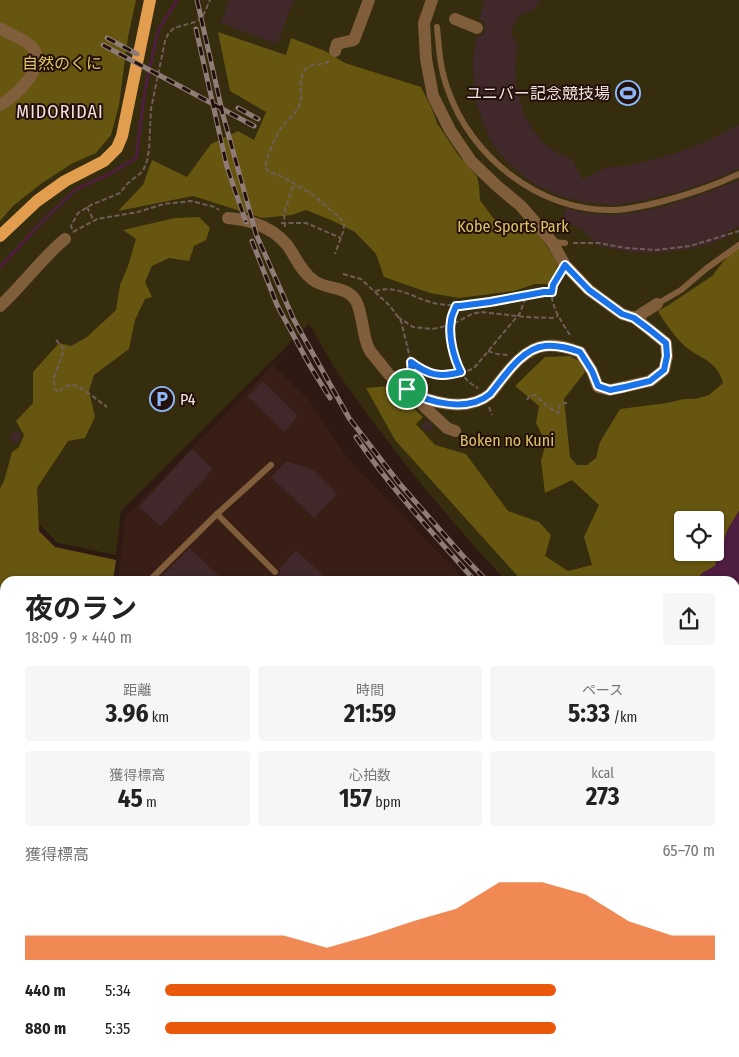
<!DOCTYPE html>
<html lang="ja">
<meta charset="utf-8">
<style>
:root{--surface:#fff;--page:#f6f6f6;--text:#222;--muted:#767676;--accent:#ea580c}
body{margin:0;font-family:"Fira Sans Condensed","Noto Sans JP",sans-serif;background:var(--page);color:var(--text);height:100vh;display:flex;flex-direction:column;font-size:19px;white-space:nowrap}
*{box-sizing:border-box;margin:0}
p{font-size:16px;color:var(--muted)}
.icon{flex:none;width:28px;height:28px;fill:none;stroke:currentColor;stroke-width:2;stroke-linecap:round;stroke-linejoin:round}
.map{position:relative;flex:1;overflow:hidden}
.side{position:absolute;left:0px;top:576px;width:740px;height:481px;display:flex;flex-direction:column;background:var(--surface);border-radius:15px 15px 0 0;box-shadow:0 1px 4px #0004}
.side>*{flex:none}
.controls{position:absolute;left:674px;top:511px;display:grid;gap:10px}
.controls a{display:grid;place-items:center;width:50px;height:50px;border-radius:5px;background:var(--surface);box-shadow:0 1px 4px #0004;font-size:25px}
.pin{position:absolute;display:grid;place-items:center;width:42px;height:42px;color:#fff;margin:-21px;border:2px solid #fff;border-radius:50%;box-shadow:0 1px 5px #0007}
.round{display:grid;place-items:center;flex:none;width:52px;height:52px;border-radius:5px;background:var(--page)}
.headline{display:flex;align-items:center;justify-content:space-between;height:85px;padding:0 25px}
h1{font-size:28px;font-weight:700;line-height:38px}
.figures{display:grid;grid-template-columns:repeat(3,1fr);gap:8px;height:85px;padding:5px 25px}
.figures div{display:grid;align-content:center;border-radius:5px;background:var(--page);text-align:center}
.figures b{font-size:25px;font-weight:700}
.figures small{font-size:14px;font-weight:400}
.figures p{font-size:14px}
.chart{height:140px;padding:10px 25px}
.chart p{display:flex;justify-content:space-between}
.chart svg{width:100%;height:90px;margin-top:5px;fill:var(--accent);opacity:.7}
ul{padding:0 25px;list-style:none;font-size:16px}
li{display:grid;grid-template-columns:80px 60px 1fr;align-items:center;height:38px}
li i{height:12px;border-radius:6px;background:var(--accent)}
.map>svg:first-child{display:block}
.built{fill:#391e15}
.green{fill:#352d0d}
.forest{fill:#66560f;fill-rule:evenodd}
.water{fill:#4f1d3f}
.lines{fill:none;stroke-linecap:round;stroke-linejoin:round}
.stream{stroke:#4f1d3f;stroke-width:3}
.building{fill:#40282b}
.path{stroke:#715d58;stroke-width:2;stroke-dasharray:5 2.5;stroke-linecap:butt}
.lane{stroke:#805e3b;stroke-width:6}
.street{stroke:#805e3b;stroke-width:12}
.primary{stroke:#e29d4f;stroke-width:12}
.rail-casing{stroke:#8f7c77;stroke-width:5}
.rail{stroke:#24100a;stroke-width:3;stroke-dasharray:9;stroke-linecap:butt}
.route-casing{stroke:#fff;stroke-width:10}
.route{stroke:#1a73e8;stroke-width:6}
.labels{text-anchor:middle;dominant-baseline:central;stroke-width:4;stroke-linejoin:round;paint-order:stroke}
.park-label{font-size:16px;fill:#dcc466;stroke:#24100a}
.poi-label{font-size:16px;fill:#f2e2dd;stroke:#24100a;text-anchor:end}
.neighbourhood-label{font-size:18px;letter-spacing:1px;fill:#f2e2dd;stroke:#24100a}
</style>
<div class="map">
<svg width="739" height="1057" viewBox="0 0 739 1057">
<rect width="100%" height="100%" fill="#2e1913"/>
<!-- built -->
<g class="built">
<path d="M273 365 310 401 349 460 466 581H118L125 517Z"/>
<rect x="0" y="694" width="5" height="84"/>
</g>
<!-- green -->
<g class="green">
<path d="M0 0H739V499L682 520V552L660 581H506C447 518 392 450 342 379 330 362 320 342 309 324L121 511 116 555 57 543 26 510 0 501Z"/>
<path d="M735 772 739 776V826L735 822Z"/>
</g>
<!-- forest -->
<g class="forest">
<path d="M0 0H136L128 37 119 105 111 135 96 153 73 163 42 183 13 206 0 221Z"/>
<path d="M218 32 286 55 291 38 325 51 345 63 421 87 433 111 437 123 459 156 477 176 479 185 480 200 494 219 512 224 529 225C541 238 551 250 558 266L548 284H535L514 291 459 298 430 293 384 277 376 254 355 232 333 221 306 210 292 215 262 218 193 196 118 211 143 185 152 160 187 177 211 144 238 131 254 140 266 112 230 91Z"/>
<path d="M199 217 210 228 206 240 194 246 189 261 169 258 152 266 145 282 152 297 145 299 135 320 129 349 94 375 89 391 95 417 85 438 68 441 37 488 39 531 55 547 116 560 113 581H5V687H0V488L4 481 12 452 19 447 24 435 16 421 33 403V372L59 343 71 346 87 337 116 310 120 285 128 266 136 239 123 230 175 218Z"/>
<path d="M739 241V511L728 529 715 566 701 574 699 581H522L395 440 366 388 389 386 423 417 416 424 435 445 466 454 508 511 539 522 551 535 545 556 568 571 592 565 584 537 599 505 572 480 545 493 541 461 546 443 536 423 539 406 515 386 545 357 570 356 583 363 585 372 564 399 570 457 577 465H587L596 458 600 442 620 409 667 403 684 399H695L709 395 723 383C717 361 703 360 687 348 676 339 665 323 658 311L667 306 712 276ZM682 520H715V552H682Z"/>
<path d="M739 583V737L735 732V590Z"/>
<path d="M0 786H5V825L0 824Z"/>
<path d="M313 1053 314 1052 364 1053 360 1057H313Z"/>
<path d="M660 1053 665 1057H534L531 1053Z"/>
</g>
<!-- water -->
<path class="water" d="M739 511V583L735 590V581H699L701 574 715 566 728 529Z"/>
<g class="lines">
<!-- stream -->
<path class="stream" d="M0 267 41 223 75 190 111 173 136 158 145 90 158 31 177 0"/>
</g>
<!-- building -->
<g class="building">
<path d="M229 0H294L277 44 221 23Z"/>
<path d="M485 0H541L534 9 518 16 511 32 518 45 515 67 517 89 524 114 533 130 543 142 554 151 573 160 582 179 608 167 623 166 639 163 674 154 705 142 739 125V169L708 182 679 192 641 201 618 205 586 203 560 196 535 185 514 168 499 153 490 139 483 123 476 101 474 86 473 63 476 36 482 35 485 31 484 23 479 20Z"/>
<path d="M739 180V227L727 232 729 236 710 244 689 249 660 253H645L633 252 599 246 583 230 563 219 566 208 585 213 612 215 631 213 661 207 692 198Z"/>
<path d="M263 381 298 416 284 432 248 397Z"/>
<path d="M427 420 434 427 428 432 421 426Z"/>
<path d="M14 430 22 434 17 444 9 439Z"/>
<path d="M192 449 213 469 161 526 139 507Z"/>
<path d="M287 461 313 470 337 494 314 518 271 477Z"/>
<path d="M190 548 224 581H207L201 576 196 581H157Z"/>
<path d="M296 550 329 581H266L272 576 276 577 279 575 280 571 279 569Z"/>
</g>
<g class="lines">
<!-- path -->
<g class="path">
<path d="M329 61C323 66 312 63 307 68 296 79 304 94 299 106 296 114 287 120 282 127 276 135 266 158 265 167L269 172 279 175 312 194 341 219 344 225 343 232 335 254"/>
<path d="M87 207 94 221"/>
<path d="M281 223H306L341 238"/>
<path d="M285 227 284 213 294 183"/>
<path d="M72 229 71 226 78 213 91 205 120 193 127 184 143 171 147 161 149 149 151 109 165 41 168 34 174 28 195 22 202 18 210 0"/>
<path d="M73 232 97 219 138 212 164 204 191 201 215 207 219 210"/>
<path d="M573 243H599L625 248 656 250 690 246 739 231"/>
<path d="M343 274 361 279 390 306 401 321 411 362V378"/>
<path d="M559 276C557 279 554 282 553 286 547 303 563 323 571 337"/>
<path d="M375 291C397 285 410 296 430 302 436 304 443 305 449 305 476 308 517 297 544 291L552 292"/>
<path d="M456 306C454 311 451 316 451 321 448 335 454 364 463 375 467 381 472 385 478 388"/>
<path d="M398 317 413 327 432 329 451 325 472 314 481 312 526 317 552 318 558 316"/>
<path d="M56 340 64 349 54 378V388L58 392C62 389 67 384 73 385 81 386 100 402 107 407"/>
<path d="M488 351 497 354 508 355"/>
<path d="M411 362C432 378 450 379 474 368L520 313 526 296"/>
<path d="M527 400 530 395H535L548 407 558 413 560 410 559 406 562 403H567"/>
<path d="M489 407 492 415"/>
</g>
<!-- lane -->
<g class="lane">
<path d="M437 27C439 48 440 69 448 90 471 157 539 211 612 210 628 210 644 206 660 202 687 195 714 186 739 174"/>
<path d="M553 242 565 243"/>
<path d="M657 304 681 290 707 268 739 245"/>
<path d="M217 514 271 465"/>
<path d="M149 581 217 514 275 572"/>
<path d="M106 1052 109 1057"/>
<path d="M199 1057 200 1052"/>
<path d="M250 1057 254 1052"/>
</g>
<!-- street -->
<g class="street">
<path d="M455 19 477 28"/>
<path d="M0 28C9 34 24 39 31 46 51 65 15 96 0 105"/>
<path d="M335 51 337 44 354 40 369 0"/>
<path d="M228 218C252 220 273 227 288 246 296 258 301 271 313 280 325 290 347 285 356 301 363 314 362 335 369 349 371 353 375 357 378 361 385 369 392 380 401 386 425 402 466 414 490 394 504 377 522 348 545 346 557 344 569 348 580 352L592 371 598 387 610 390 650 381 664 370 667 357 666 343 635 318 622 314 589 290 565 265 552 242 521 206 497 186 471 161 450 130 433 96 426 59 424 23 432 0"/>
<path d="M0 306C23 285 41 259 65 239"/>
<path d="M635 318 657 304"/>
<path d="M412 395 447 428 455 431"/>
<path d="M735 933 739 938"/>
<path d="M0 948H5"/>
<path d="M0 1043 5 1045"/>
<path d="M133 1052 140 1057"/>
<path d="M522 1052 525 1057"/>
<path d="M11 1057 12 1052"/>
<path d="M407 1057 413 1052"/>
</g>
<!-- primary -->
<path class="primary" d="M0 236 37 201 65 181 104 161 117 148 122 136 150 0"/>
<defs>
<g id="rail">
<path d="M197 0 223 115 256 234 294 320 349 418 399 483 462 555 487 581"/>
<path d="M196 29 227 167 246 222"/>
<path d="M107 38 137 54"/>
<path d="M103 45 254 126"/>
<path d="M238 108 258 119"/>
<path d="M252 241 277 305 310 366 330 398"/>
<path d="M356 437C391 489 434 534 475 581"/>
<path d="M735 838 739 841"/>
<path d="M735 867 739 871"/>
</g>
</defs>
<!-- rail casing -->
<use href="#rail" class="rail-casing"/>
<!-- rail -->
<use href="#rail" class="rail"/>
</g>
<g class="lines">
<defs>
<path id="route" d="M565 265 589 290 622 314 634 318 650 330 666 343 667 356 664 370 650 381 625 387 610 390 598 386 592 371 580 352C569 348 557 345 545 346 522 348 504 377 490 394 469 412 429 404 407 389L412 375 411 362C428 375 440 378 461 372 454 359 448 336 451 321 451 316 454 311 456 306H460L490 302 544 292H552L553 285Z"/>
</defs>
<!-- route casing -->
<use href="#route" class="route-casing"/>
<!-- route -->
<use href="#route" class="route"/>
</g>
<!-- icons -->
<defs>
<symbol id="stadium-ring" viewBox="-11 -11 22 22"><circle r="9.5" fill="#24100a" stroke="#8cb9fc" stroke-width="1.5"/><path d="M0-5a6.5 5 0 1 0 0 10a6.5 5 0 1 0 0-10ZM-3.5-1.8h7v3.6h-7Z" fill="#8cb9fc"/></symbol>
<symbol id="parking-ring" viewBox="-11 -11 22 22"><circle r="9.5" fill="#24100a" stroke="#8cb9fc" stroke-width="1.5"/><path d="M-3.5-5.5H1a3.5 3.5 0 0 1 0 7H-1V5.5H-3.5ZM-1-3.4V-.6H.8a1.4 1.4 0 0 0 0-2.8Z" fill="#8cb9fc"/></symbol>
</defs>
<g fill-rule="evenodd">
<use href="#stadium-ring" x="614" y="79" width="28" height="28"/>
<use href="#parking-ring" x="148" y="385" width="28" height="28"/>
</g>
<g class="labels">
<!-- park labels -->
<g class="park-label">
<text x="62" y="63">自然のくに</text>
<text x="513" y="226">Kobe Sports Park</text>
<text x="507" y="440">Boken no Kuni</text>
</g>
<!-- poi labels -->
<g class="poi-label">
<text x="610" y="93">ユニバー記念競技場</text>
<text x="180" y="399" text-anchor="start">P4</text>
</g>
<!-- neighbourhood labels -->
<g class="neighbourhood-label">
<text x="60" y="112">MIDORIDAI</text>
</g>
</g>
</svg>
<div class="controls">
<a><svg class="icon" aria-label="locate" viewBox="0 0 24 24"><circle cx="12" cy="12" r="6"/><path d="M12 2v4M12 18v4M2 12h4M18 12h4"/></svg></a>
</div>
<div class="pin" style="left:407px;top:389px;background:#1e9e55"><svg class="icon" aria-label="arrive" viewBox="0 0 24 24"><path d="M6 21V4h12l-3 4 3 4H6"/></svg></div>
<section class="side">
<div class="headline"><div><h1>夜のラン</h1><p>18:09 · 9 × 440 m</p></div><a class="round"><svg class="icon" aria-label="share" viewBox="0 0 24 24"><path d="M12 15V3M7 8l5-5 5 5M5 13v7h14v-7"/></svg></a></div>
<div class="figures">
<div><p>距離</p><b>3.96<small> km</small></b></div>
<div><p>時間</p><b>21:59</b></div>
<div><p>ペース</p><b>5:33<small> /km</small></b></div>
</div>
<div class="figures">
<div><p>獲得標高</p><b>45<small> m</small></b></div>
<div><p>心拍数</p><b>157<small> bpm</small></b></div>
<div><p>kcal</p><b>273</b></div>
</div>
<div class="chart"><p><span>獲得標高</span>65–70 m</p>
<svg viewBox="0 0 160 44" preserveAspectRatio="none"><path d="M0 44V32L10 32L20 32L30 32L40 32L50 32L60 32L70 38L80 32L90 25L100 19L110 6L120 6L130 12L140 25L150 32L160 32V44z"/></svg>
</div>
<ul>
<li><b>440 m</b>5:34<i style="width:71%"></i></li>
<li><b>880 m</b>5:35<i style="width:71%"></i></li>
</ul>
</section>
</div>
